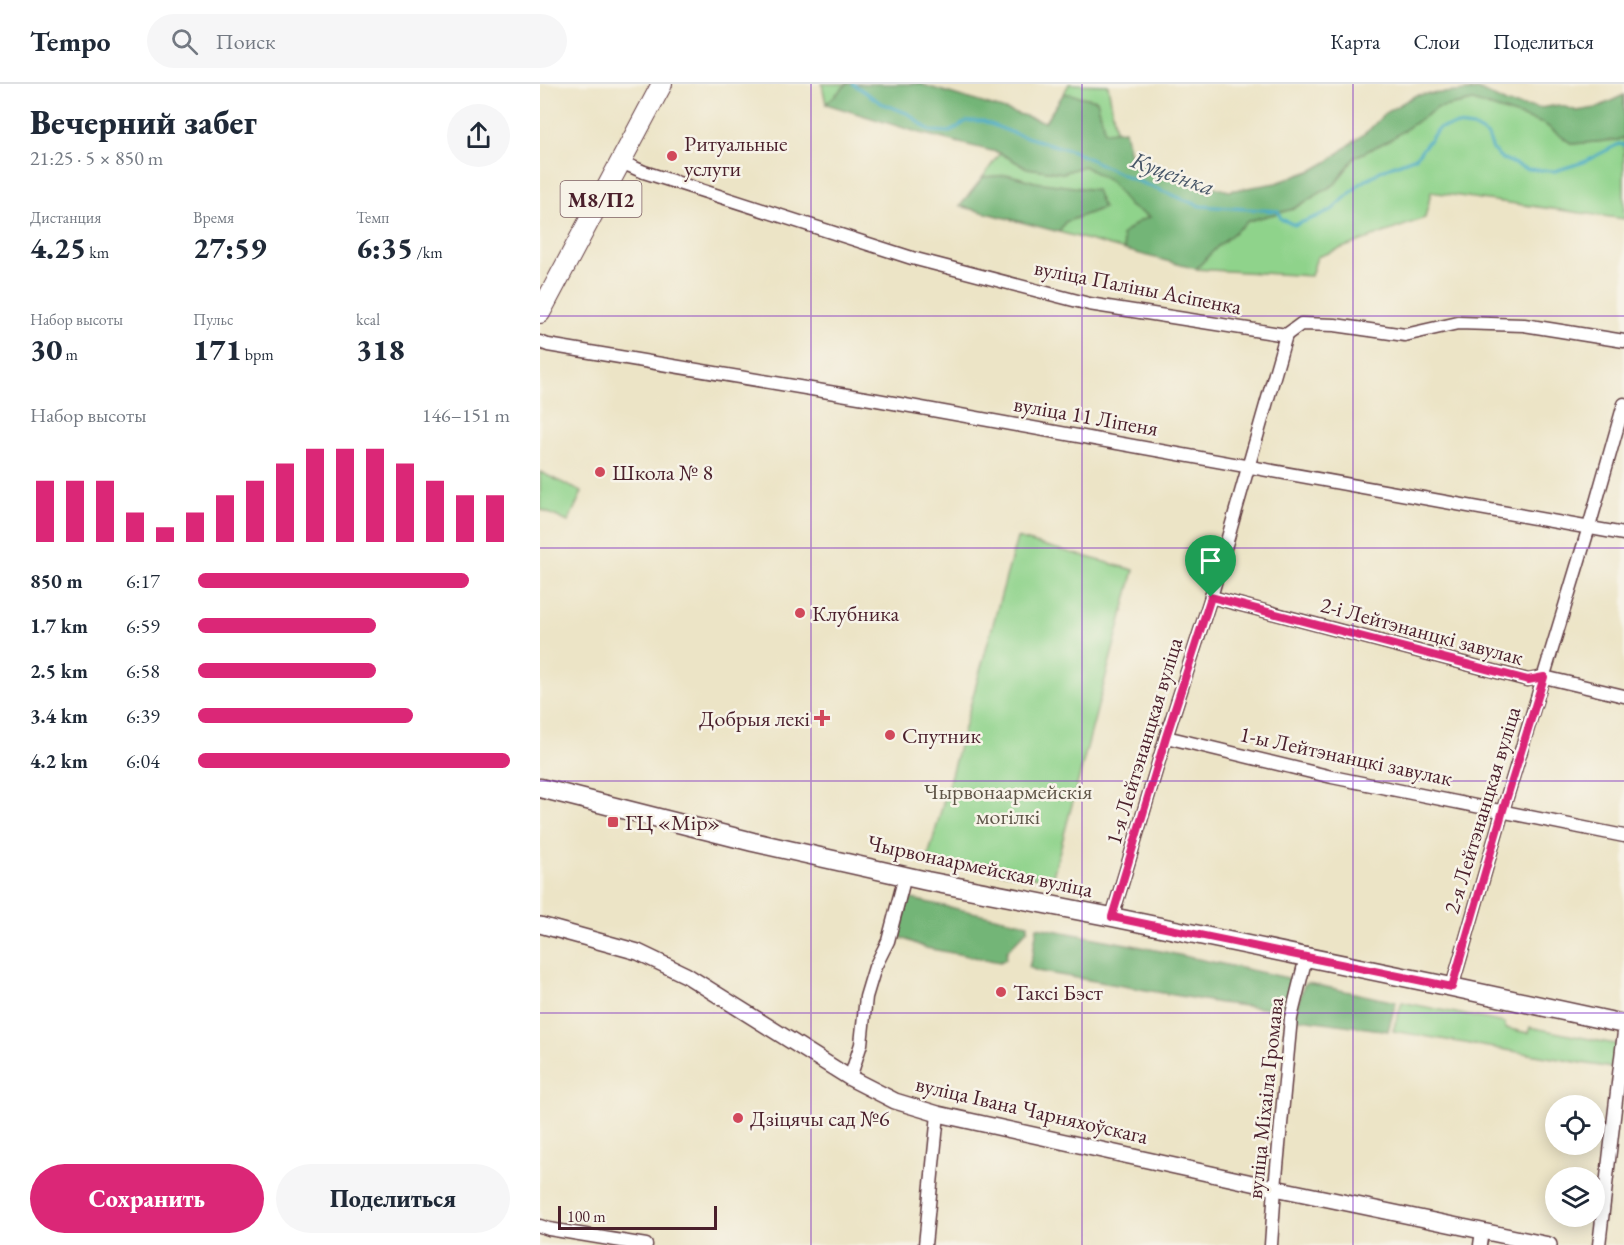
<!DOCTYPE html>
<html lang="ru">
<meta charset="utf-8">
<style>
:root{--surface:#fff;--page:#f6f6f7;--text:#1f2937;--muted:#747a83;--line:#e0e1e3;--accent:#db2777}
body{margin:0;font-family:"EB Garamond",serif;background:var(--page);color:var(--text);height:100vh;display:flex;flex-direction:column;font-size:22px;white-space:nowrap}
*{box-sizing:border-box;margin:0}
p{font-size:20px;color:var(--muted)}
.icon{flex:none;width:33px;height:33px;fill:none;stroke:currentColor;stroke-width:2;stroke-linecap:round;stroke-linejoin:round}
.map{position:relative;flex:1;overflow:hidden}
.details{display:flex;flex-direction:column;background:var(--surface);width:540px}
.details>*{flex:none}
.tools{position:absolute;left:1005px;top:1011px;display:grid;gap:12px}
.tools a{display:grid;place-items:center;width:60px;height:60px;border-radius:50%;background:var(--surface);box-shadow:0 3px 15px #0003;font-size:30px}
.scale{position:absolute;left:18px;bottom:15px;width:159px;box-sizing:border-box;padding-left:6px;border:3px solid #4a1f2b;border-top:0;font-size:16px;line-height:21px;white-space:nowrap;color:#4a1f2b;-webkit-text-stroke:4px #f7f3e8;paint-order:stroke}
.pin{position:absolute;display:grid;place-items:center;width:51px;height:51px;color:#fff;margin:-62px -26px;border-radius:50% 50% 50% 0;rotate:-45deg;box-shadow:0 0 6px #0007}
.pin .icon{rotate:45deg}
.round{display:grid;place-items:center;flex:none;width:63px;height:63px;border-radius:32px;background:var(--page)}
.overview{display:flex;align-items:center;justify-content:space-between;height:102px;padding:0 30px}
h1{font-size:33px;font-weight:800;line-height:45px}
.stats{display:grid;grid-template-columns:repeat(3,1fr);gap:9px;height:102px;padding:6px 30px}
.stats div{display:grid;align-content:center}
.stats b{font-size:30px;font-weight:800}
.stats small{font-size:16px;font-weight:400}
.stats p{font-size:16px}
.chart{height:168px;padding:12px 30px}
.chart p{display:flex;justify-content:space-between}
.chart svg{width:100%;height:108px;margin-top:6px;stroke:var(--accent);stroke-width:6}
.action{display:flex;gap:12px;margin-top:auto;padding:12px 30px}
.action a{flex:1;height:69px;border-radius:36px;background:var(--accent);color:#fff;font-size:24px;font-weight:800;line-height:69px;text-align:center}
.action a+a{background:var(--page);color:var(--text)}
ul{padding:0 30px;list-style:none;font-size:20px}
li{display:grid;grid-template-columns:96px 72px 1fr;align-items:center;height:45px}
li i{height:15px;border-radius:8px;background:var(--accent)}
header{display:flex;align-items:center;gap:36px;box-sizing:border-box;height:84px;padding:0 30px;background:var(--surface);border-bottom:2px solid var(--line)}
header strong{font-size:28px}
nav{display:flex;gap:33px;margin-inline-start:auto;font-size:21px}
.search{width:420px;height:54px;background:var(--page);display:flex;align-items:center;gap:15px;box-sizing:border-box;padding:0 21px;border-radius:33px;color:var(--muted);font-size:22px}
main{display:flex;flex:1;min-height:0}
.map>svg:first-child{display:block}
.green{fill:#8fd38b;stroke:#6c795b;stroke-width:1.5}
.forest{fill:#73b577;stroke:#5e6a51;stroke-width:1.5}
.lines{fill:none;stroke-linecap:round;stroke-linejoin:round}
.stream{stroke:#43a8c3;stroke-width:3}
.minor-casing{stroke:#623d42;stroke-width:15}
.tertiary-casing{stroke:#623d42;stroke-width:18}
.secondary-casing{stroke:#623d42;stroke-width:21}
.primary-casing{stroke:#623d42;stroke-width:22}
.minor{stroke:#fff;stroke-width:12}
.tertiary{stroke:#fff;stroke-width:15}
.secondary{stroke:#fff;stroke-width:18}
.primary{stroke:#fff;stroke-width:20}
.route-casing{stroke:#fff;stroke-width:12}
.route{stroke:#db2777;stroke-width:8}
.grid{fill:none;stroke:#7b2cbf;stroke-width:1.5;stroke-opacity:0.55}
.poi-dot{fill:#d1495b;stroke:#f7f3e8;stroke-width:2}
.labels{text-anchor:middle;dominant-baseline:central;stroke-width:5;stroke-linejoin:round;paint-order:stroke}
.shield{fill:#f7f3e8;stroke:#7e5f64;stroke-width:1.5}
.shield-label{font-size:21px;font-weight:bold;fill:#4a1f2b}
.poi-label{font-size:22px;fill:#4a1f2b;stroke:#f7f3e8;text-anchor:start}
.street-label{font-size:22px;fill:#4a1f2b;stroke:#f7f3e8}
.park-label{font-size:22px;fill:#5f5548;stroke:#f7f3e8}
.water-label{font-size:24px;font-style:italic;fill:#475668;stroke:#f7f3e8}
</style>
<header>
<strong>Tempo</strong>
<div class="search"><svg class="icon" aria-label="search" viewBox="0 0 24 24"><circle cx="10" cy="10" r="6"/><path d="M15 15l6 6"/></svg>Поиск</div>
<nav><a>Карта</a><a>Слои</a><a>Поделиться</a></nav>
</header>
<main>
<section class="details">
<div class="overview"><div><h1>Вечерний забег</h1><p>21:25 · 5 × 850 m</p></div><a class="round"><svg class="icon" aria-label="share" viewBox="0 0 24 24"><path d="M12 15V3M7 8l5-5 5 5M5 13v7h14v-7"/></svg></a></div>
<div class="stats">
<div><p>Дистанция</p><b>4.25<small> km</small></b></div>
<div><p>Время</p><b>27:59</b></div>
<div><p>Темп</p><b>6:35<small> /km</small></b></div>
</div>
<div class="stats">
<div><p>Набор высоты</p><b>30<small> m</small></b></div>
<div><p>Пульс</p><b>171<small> bpm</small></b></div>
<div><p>kcal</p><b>318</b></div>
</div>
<div class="chart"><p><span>Набор высоты</span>146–151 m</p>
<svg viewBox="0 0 160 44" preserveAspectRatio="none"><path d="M5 44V19M15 44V19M25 44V19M35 44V32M45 44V38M55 44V32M65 44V25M75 44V19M85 44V12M95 44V6M105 44V6M115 44V6M125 44V12M135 44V19M145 44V25M155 44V25"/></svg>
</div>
<ul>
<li><b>850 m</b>6:17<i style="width:87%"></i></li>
<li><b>1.7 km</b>6:59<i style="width:57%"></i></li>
<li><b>2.5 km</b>6:58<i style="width:57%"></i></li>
<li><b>3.4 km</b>6:39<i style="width:69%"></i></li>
<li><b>4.2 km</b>6:04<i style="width:100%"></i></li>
</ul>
<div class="action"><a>Сохранить</a><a>Поделиться</a></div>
</section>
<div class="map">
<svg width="1084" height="1161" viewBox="0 0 1084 1161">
<rect width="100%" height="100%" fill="#f7f3e8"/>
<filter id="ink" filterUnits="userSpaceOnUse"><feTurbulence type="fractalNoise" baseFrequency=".0167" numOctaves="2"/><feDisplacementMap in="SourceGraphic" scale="12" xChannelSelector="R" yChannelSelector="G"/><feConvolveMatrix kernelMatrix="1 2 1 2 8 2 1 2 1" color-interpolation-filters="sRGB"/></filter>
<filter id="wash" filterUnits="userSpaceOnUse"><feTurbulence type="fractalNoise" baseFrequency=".008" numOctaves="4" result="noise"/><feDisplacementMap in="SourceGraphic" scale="24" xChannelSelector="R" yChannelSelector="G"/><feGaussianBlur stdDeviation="1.35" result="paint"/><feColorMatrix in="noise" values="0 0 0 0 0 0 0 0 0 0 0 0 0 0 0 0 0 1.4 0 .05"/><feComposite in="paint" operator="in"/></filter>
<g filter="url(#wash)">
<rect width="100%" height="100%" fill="#ece4c6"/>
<!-- green -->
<g class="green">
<path d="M282 0H307L286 20Z"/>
<path d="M529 0 568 1 576 47 565 49 524 9Z"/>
<path d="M933 17 1004 40 1032 60 1078 56 1084 53V135L891 108 885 134 777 173 771 192 656 185 677 163 708 137 753 125 795 100 815 73 851 55 897 24Z"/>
<path d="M460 69 487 84 523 89 544 82 571 98 589 121 611 134 582 151 585 166 519 148 525 138 563 124 495 98 470 91 443 93Z"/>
<path d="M0 388 42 408 28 438 0 425Z"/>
<path d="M477 454 594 486 512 796 387 777Z"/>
<path d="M862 918 965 939V944L988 949 990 943 1080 961 1078 985 853 947Z"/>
</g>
<!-- forest -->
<g class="forest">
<path d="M307 0H380L505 38 524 9 557 16 565 48 585 46 590 71 653 97 689 107 736 99 773 86 787 78 830 45 845 29 876 11 940 6 968 20 1000 24 1019 21 1037 27 1056 24 1084 11V53L1078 56 1032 60 1004 40 933 17 897 24 851 55 815 73 795 100 753 125 708 137 677 163 656 185 585 166 582 151 599 137 610 133 589 122 571 98 544 82 523 89 487 84 460 69 380 49 286 20Z"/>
<path d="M470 91 495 98 556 106 563 124 525 138 519 148 420 122 443 93Z"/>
<path d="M367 814 488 840V845L467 867 466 875 460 878 386 864 360 853Z"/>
<path d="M497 843 592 861 753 895 751 908 744 922 730 925 680 919 497 887 489 883 493 868Z"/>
<path d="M768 899 856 918 848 947 753 934 764 901Z"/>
</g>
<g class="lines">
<!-- stream -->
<path class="stream" d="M313 0 341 19 369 30 390 47 410 48 427 37H443L473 49 533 67 587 93 660 122 738 127 741 135 755 141 791 127 820 100 842 86 876 73 899 44 917 41 933 43 948 52 953 66 961 74 987 85 1015 87 1044 78 1079 60 1084 61"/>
</g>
</g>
<g filter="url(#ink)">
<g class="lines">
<defs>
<g id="minor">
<path d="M81 78 104 88 372 174 549 220 746 251 761 240 795 241 865 251 918 239 984 241 1084 257"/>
<path d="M0 258 8 261 337 316 1084 450"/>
<path d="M671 513 988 596 1004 593 1084 612"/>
<path d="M626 653 792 693 1084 752"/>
<path d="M572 833 626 653 671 513 746 251"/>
<path d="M912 903 963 726 1049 443 1084 320"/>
<path d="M310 994 321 960 326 913 335 883 348 857 365 792"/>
<path d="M0 1142 9 1145 106 1161"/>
<path d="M385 1161 398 1030"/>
<path d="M731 1161 735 1104 751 934 766 873"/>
<path d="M940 1161 942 1147"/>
<path d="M1059 1161 1084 948"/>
</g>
<path id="tertiary" d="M0 841 98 868 146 891 310 994 355 1017 398 1030 735 1104 1009 1161"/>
<path id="secondary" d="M0 704 213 758 387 797 572 833 912 903 1084 940"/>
<path id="primary" d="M0 229 122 0"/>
</defs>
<!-- minor casing -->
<use href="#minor" class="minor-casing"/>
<!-- tertiary casing -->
<use href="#tertiary" class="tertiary-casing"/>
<!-- secondary casing -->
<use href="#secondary" class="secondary-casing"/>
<!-- primary casing -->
<use href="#primary" class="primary-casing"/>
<!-- minor -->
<use href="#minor" class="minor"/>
<!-- tertiary -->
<use href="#tertiary" class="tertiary"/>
<!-- secondary -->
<use href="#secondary" class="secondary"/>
<!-- primary -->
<use href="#primary" class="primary"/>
</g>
</g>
<g class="lines" filter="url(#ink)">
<defs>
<path id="route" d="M671 513 988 596 1004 593 963 726 912 903 572 833 626 653Z"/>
</defs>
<!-- route casing -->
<use href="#route" class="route-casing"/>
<!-- route -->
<use href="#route" class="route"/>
</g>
<!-- grid -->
<path class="grid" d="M271 0V1161M542 0V1161M813 0V1161M0 232H1084M0 464H1084M0 697H1084M0 929H1084"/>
<!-- markers -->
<g class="poi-dot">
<circle cx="132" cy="72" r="6"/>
<circle cx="60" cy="388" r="6"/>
<circle cx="260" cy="529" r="6"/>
<path d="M279 625h6v6h6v6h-6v6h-6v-6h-6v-6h6z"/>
<circle cx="350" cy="651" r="6"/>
<rect x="67" y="732" width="12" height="12" rx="3"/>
<circle cx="461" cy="908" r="6"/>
<circle cx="198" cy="1034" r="6"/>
</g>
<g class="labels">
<!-- shield labels -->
<rect class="shield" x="20.5" y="97" width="81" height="36" rx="4.5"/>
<g class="shield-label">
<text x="61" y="115">М8/П2</text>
</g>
<!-- poi labels -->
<g class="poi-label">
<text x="144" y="59">Ритуальные<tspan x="144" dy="25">услуги</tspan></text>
<text x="72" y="388">Школа № 8</text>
<text x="272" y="529">Клубника</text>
<text x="270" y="634" text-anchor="end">Добрыя лекі</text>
<text x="362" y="651">Спутник</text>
<text x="85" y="738">ГЦ «Мір»</text>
<text x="473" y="908">Таксі Бэст</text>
<text x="210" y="1034">Дзіцячы сад №6</text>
</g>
<!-- street labels -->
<g class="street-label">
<text transform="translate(598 203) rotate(11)">вуліца Паліны Асіпенка</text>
<text transform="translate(546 332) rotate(10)">вуліца 11 Ліпеня</text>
<text transform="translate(882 547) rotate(15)">2-і Лейтэнанцкі завулак</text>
<text transform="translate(604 657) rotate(-73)">1-я Лейтэнанцкая вуліца</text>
<text transform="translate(806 672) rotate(12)">1-ы Лейтэнанцкі завулак</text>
<text transform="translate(942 726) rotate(-73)">2-я Лейтэнанцкая вуліца</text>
<text transform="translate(440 782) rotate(12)">Чырвонаармейская вуліца</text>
<text transform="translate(725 1014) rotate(-84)">вуліца Міхаіла Громава</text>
<text transform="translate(492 1026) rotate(13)">вуліца Івана Чарняхоўскага</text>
</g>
<!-- park labels -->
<g class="park-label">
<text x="468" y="707">Чырвонаармейскія<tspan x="468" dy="25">могілкі</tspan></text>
</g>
<!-- water labels -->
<g class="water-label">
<text transform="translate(633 89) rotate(20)">Куцеінка</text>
</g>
</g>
</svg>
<div class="tools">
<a><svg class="icon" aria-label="locate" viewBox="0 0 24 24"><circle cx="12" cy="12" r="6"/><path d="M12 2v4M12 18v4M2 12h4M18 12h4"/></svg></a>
<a><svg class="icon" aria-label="layers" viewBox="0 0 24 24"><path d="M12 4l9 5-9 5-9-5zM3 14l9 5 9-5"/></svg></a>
</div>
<div class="scale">100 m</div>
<div class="pin" style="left:671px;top:513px;background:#1e9e55"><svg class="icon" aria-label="arrive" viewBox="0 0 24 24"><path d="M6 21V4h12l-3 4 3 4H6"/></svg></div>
</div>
</main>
